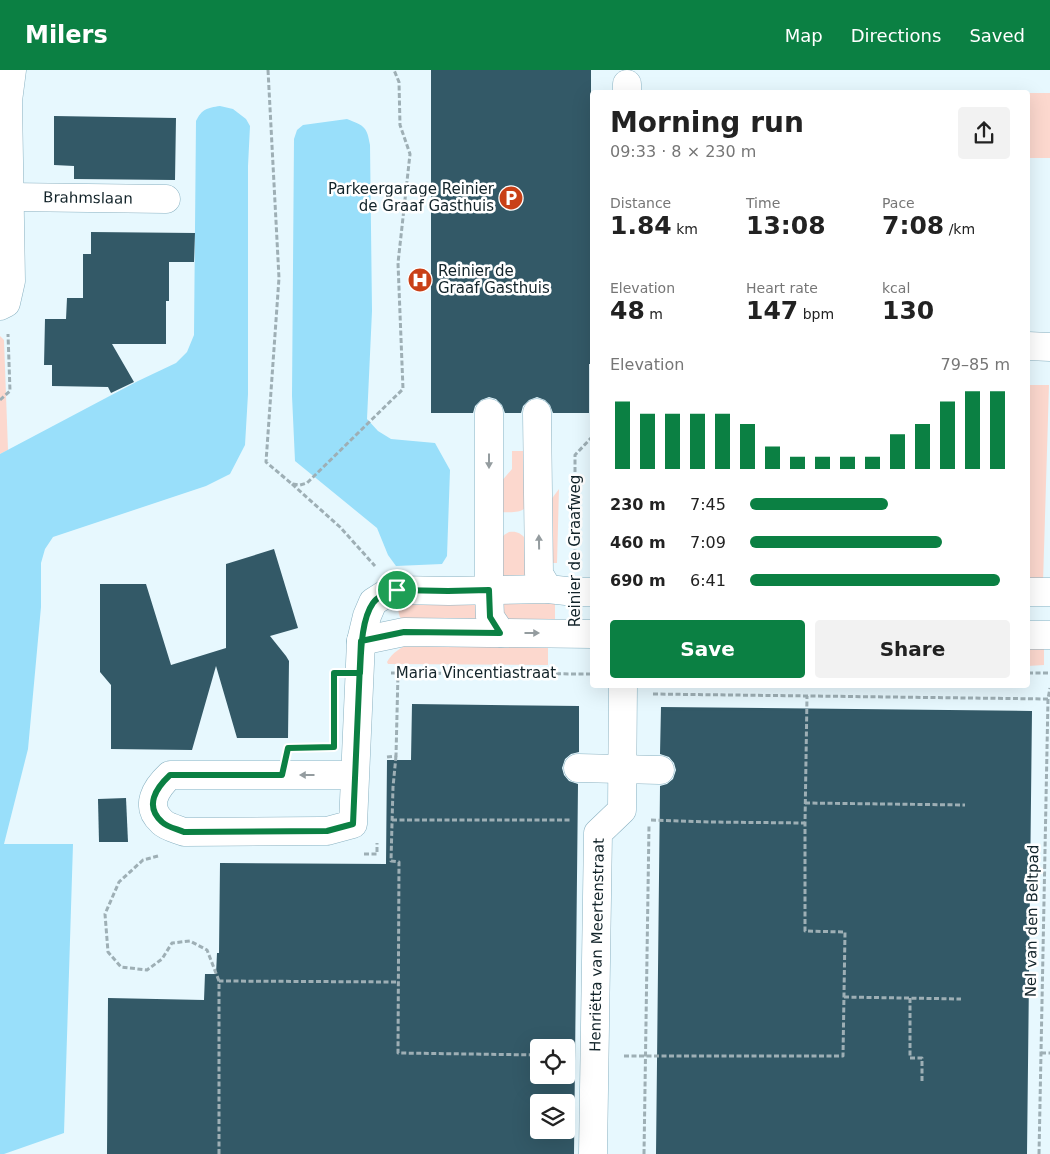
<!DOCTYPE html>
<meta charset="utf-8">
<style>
:root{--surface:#fff;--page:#f2f2f2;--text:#222;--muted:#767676;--accent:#0b8043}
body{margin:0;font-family:"DejaVu Sans",sans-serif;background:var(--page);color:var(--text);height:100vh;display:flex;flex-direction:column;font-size:19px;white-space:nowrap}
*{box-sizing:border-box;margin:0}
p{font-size:16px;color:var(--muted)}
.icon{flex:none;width:28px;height:28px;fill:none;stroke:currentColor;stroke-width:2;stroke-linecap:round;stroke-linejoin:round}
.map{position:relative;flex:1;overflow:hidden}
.side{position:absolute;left:590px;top:20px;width:440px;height:598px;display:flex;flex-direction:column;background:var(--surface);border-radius:5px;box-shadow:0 5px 20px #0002}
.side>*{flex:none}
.controls{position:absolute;left:530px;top:969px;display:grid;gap:10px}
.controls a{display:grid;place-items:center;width:45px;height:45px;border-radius:5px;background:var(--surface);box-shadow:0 5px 20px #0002;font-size:25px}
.pin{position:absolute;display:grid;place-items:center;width:42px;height:42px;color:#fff;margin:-21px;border:2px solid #fff;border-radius:50%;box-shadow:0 1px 5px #0007}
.round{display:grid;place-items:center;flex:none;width:52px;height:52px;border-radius:5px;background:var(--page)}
.headline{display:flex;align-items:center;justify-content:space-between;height:85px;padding:0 20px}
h1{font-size:28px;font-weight:600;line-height:38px}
.stats{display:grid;grid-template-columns:repeat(3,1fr);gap:8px;height:85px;padding:5px 20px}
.stats div{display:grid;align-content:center}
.stats b{font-size:25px;font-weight:600}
.stats small{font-size:14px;font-weight:400}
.stats p{font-size:14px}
.chart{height:140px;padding:10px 20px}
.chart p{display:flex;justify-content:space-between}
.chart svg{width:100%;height:90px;margin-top:5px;stroke:var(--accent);stroke-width:6}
.cta{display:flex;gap:10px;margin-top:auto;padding:10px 20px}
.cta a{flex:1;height:58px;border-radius:5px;background:var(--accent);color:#fff;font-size:20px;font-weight:600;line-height:58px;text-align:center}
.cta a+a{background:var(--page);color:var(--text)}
ul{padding:0 20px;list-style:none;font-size:16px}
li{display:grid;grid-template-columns:80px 60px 1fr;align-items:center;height:38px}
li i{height:12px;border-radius:6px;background:var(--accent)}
header{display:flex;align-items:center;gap:30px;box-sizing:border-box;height:70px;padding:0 25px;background:var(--accent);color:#fff}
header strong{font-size:24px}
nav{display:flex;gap:28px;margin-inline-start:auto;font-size:18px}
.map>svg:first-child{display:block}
.green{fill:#fcd8ce}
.water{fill:#99dffa}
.building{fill:#335967;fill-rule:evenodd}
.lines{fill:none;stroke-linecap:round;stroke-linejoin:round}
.minor-casing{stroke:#8ab2c2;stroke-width:29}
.path{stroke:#9eafb5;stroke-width:3;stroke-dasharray:5 2.5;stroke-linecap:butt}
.minor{stroke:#fff;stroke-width:28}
.oneway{fill:#949c9f}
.route-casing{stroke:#fff;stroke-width:10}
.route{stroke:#0b8043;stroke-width:6}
.labels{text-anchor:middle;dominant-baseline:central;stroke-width:5;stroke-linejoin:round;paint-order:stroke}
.poi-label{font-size:15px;fill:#122329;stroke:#fff;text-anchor:end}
.street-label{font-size:15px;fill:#122329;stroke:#fff}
</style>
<header>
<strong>Milers</strong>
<nav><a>Map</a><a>Directions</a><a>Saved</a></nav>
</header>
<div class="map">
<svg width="1050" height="1084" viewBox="0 0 1050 1084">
<rect width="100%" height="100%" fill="#e7f8fe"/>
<!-- green -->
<g class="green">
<rect x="1028" y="23" width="22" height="65"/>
<path d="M0 266 4 270 8 380 0 384Z"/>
<path d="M1028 315H1049L1043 513H1028Z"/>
<path d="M512 381H527L526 437C520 444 508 442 499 442L500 413 512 399Z"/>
<path d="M559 419 557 493H545L550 431Z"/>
<path d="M509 462C517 461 520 463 525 468L527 512H499L501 469 504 465Z"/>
<path d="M481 530V553L403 551C397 545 397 537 403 531Z"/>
<path d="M500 530H555V554C542 554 513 558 504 546 501 542 501 535 500 530Z"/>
<path d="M548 571V595L388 594 387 592C392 583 401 577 411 573Z"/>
<path d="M1028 572H1044V595L1028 596Z"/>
</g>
<!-- water -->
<g class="water">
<path d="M220 36 233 39 246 49 250 56 248 96V324L245 375 230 404 206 416 53 467 45 479 41 493V537L28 679 4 774H73L64 1063 4 1084H0V384L138 311 176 293 187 282 194 265 196 51C202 39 207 38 220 36Z"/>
<path d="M347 49C365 56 367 57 370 75L372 241 367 349 378 361 391 369 435 373 450 400 447 486 442 494 396 496 388 485 377 458 295 391 292 326 294 69 297 60 303 55Z"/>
</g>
<!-- building -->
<g class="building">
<path d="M431 0H591V294H589V343H553L550 335 545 330 537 327 529 330 523 336 521 343H505L502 335 496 329 489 327 481 330 475 336 473 343H431Z"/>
<path d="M54 46 176 48 175 110 74 109V96L54 95Z"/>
<path d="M91 162 195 163 194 192H169V231H166V274H112L134 312 111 323 108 317 52 316V295H44L45 249H66L67 228H83V184H91Z"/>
<path d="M274 479 298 558 270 566 286 586 289 591 288 668H237L216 596 192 680 111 679V615L100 602V514H146L171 595 226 578V494Z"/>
<path d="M412 634 579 636V682L571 684 565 689 562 698 564 705 569 711 578 714 574 1084H107L108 928 204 930 205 904H216L217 883H219L220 793 386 794 387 690H411ZM539 978H566V1005H539ZM539 1032H566V1060H539Z"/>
<path d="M661 637 1032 641 1027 1084H656L660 716 667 714 673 709 676 700 674 693 669 687 660 684Z"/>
<path d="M126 728 128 772H99L98 729Z"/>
</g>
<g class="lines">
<defs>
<g id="minor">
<path d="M627 22V14"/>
<path d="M10 127 166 129"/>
<path d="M0 236 6 233 11 211 8 31 12 0"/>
<path d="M1028 276 1050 277"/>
<path d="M489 343V520L490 547 501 563"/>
<path d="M537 343 539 504 548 519"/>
<path d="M1028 522H1050"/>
<path d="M1028 565H1050"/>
<path d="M361 571 404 562 592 564"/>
<path d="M578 698 660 700"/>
<path d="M355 705H170C156 718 144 736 162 752 167 757 177 759 184 762L321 761H327L353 754 361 571 367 546 373 532 384 525 397 520 449 521 548 519 575 522H592"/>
<path d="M593 1084 598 763 622 740 623 615"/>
</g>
</defs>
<!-- minor casing -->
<use href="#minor" class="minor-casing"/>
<!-- path -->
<g class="path">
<path d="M268 0 279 208 266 392 292 414 300 415 307 413 403 319 398 193 410 84 400 55 399 12 394 0"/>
<path d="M0 330 10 321 8 264"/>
<path d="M292 414 340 457 375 496"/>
<path d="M575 492V385L592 367"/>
<path d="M391 603 592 604"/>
<path d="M1028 603H1050"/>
<path d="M653 624 1048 629"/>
<path d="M396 686 393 717 391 791 399 792 398 983 539 985"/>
<path d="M387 687 396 686 398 603"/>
<path d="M805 733 965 735"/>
<path d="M392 750H572"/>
<path d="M651 750 709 752 805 753"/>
<path d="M364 784H377V773"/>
<path d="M158 786 143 790 119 812 105 844 108 882 121 897 147 900 162 889 172 873 190 871 207 880 219 911"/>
<path d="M844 927 961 929"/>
<path d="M910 928V988H922V1012"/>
<path d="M1041 983H1050"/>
<path d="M624 986H843L845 862 805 861V753L807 626"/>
<path d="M219 1084V911L398 912"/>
<path d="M644 1084 649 755"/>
<path d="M1039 1084 1048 629 1050 618"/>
</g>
<!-- minor -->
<use href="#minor" class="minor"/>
</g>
<!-- one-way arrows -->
<defs><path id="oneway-solid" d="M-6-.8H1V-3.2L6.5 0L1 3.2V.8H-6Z" transform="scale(1.25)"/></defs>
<g class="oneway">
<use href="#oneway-solid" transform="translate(489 391) rotate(90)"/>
<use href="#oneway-solid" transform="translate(539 472) rotate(-91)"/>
<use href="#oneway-solid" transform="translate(532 563)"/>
<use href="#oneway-solid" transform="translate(307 705) rotate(-180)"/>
</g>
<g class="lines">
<defs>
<path id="route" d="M397 520C389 523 377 526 373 533 361 550 361 583 360 603H334V677L288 678 282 705H170C156 718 144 736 162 752 167 757 177 759 184 762L327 761 353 754 361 571 404 562 500 563 490 547 489 520 448 521 397 520"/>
</defs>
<!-- route casing -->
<use href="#route" class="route-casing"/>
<!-- route -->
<use href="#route" class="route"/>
</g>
<!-- icons -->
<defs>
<symbol id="parking-disc" viewBox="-11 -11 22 22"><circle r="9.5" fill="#c94017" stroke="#fff"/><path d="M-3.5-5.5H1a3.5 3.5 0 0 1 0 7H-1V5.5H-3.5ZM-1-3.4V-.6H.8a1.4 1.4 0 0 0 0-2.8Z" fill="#fff"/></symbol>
<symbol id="hospital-disc" viewBox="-11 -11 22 22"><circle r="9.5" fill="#c94017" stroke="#fff"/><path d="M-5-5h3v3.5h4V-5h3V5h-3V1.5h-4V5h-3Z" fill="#fff"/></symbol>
</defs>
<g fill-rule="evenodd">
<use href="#parking-disc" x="497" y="114" width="28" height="28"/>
<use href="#hospital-disc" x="406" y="196" width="28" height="28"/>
</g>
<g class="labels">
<!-- poi labels -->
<g class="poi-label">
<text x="494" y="119">Parkeergarage Reinier<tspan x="494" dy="17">de Graaf Gasthuis</tspan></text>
<text x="438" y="201" text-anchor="start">Reinier de<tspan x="438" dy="17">Graaf Gasthuis</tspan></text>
</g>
<!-- street labels -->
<g class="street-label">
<text transform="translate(88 128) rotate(1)">Brahmslaan</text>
<text transform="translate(575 481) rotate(-90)">Reinier de Graafweg</text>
<text x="476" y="603">Maria Vincentiastraat</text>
<text transform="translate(1032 851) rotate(-89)">Nel van den Beltpad</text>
<text transform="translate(597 875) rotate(-89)">Henriëtta van Meertenstraat</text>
</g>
</g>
</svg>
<div class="controls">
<a><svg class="icon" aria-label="locate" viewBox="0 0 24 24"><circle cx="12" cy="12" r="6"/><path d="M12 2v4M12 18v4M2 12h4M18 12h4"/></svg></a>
<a><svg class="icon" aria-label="layers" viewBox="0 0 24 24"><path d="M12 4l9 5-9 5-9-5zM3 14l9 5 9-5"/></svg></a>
</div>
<div class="pin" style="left:397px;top:520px;background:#1e9e55"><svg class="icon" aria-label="arrive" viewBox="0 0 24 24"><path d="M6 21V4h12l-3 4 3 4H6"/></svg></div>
<section class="side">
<div class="headline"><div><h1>Morning run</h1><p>09:33 · 8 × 230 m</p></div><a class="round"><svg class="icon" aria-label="share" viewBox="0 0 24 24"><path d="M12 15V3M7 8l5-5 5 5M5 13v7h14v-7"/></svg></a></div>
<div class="stats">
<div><p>Distance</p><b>1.84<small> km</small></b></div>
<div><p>Time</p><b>13:08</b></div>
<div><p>Pace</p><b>7:08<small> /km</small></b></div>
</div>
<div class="stats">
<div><p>Elevation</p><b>48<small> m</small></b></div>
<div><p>Heart rate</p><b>147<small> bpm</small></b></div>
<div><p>kcal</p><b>130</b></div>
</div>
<div class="chart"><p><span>Elevation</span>79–85 m</p>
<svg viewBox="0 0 160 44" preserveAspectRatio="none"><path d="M5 44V11M15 44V17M25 44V17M35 44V17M45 44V17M55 44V22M65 44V33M75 44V38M85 44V38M95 44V38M105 44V38M115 44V27M125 44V22M135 44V11M145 44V6M155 44V6"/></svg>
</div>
<ul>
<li><b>230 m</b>7:45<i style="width:53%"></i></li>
<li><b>460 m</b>7:09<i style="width:74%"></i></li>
<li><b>690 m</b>6:41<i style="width:96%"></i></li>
</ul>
<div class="cta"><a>Save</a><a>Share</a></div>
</section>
</div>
